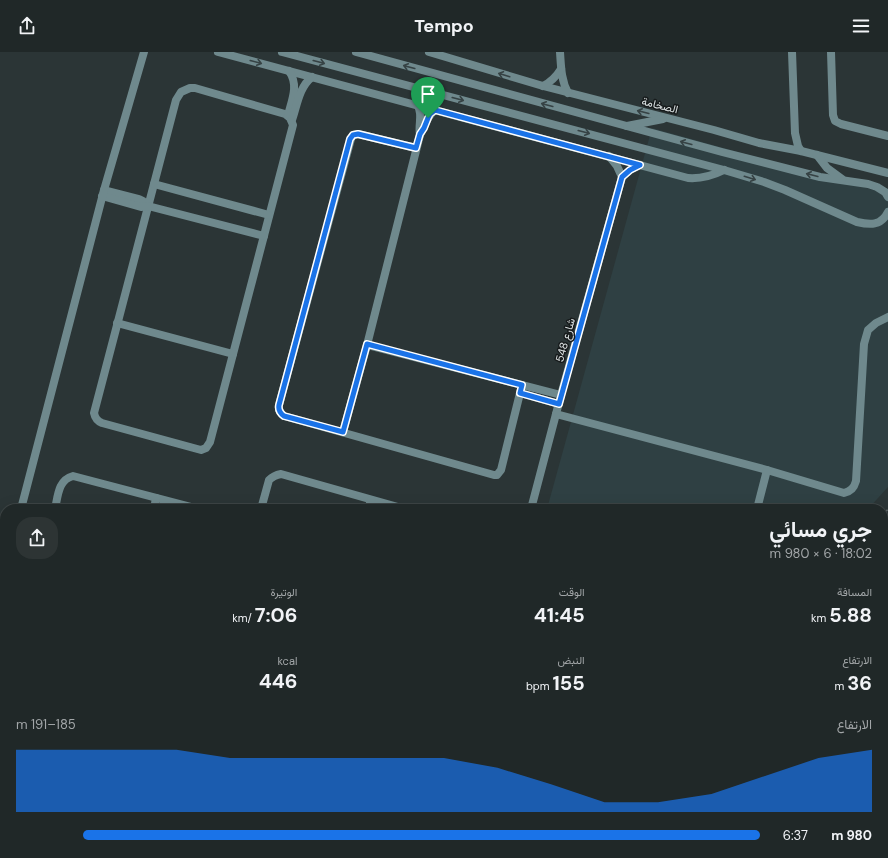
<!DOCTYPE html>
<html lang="ar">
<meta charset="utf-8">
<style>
:root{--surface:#202828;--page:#2d3434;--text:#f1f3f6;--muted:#a2a6a8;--line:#3d4445;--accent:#1a73e8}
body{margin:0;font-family:"DM Sans",Vazirmatn,sans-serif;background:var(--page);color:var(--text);direction:rtl;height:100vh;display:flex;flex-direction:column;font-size:15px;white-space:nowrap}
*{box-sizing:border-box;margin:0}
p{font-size:13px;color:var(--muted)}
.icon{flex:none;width:22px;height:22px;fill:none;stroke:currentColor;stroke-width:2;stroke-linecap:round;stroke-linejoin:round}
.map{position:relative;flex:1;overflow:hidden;direction:ltr}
.drawer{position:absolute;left:0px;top:452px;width:888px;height:354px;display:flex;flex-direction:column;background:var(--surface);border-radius:16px 16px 0 0;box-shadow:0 4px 16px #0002,0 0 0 1px var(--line);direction:rtl}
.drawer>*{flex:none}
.pin{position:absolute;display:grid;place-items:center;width:34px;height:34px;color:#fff;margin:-41px -17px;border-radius:50% 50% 50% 0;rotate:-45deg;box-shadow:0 0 4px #0007}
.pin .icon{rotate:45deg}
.round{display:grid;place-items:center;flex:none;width:42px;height:42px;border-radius:16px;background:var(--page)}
.head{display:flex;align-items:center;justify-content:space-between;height:68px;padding:0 16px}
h1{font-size:22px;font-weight:700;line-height:30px}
.metrics{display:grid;grid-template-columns:repeat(3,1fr);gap:6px;height:68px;padding:4px 16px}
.metrics div{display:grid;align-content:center}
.metrics b{font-size:20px;font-weight:700}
.metrics small{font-size:11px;font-weight:400}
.metrics p{font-size:11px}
.chart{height:112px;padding:8px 16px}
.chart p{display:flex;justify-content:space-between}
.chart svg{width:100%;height:72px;margin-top:4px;fill:var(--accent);opacity:.7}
ul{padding:0 16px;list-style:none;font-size:13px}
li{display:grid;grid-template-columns:64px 48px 1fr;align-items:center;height:30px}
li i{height:10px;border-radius:5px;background:var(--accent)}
header{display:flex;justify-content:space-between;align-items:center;height:52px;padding:0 16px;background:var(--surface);font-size:18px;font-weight:700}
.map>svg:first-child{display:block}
.built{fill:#2f4043}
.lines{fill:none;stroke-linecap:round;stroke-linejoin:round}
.path{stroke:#646c6d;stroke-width:1.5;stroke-dasharray:2 3;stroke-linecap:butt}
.minor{stroke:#6f898d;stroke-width:8}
.highway{stroke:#e0f9fe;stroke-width:12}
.oneway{stroke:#364244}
.route-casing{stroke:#fff;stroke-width:8}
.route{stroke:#1a73e8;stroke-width:5}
.labels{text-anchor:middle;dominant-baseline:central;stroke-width:3;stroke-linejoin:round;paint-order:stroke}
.street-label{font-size:11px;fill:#dee4e5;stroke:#171b1c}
</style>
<header><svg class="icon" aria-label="menu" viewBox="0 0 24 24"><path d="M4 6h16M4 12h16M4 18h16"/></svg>Tempo<svg class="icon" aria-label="share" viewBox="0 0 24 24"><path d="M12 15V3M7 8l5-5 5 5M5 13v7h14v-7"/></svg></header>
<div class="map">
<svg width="888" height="806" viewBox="0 0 888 806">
<rect width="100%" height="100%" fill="#2b3536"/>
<!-- built -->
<g class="built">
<path d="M652 76 888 142V435L868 457H547Z"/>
<path d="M5 564V750L0 751V582Z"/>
</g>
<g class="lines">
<!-- path -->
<g class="path">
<path d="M883 463 888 457"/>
<path d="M370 806 385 801"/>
</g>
<!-- minor -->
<g class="minor">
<path d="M218 0 688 126C702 127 712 124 724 118"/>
<path d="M282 0 724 118 764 130 785 138 857 170C870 173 881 174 888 160"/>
<path d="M356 0 722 100 820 125 868 132 877 135 885 140 888 145"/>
<path d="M429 0 543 34 714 78 759 91 801 99 888 121"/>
<path d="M560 0C561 14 561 28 568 41"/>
<path d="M792 0 795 81 798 94 801 99"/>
<path d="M831 0 833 63 835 69 841 72 888 84"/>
<path d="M543 34C551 30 556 25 561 17"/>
<path d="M190 36H195L285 62 290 66 293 73 210 390 206 396 201 398 102 371C97 369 95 366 94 361L176 48 181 40Z"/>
<path d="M418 54C423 63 418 72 420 83"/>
<path d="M288 63C292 48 299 33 289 19"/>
<path d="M292 68C297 54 299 35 312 25"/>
<path d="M627 74 663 67"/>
<path d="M416 96 358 82 353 83 351 87 279 353C278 358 280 361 284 364L494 423H497L501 418 522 333"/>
<path d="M817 103 827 116 842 127"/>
<path d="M609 104 617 114 622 125"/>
<path d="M154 132 269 163"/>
<path d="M104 138 139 147 143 149 148 154"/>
<path d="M102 144 141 155 148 154 264 184"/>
<path d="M117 271 233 302"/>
<path d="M367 293 561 343"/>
<path d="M520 341 559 352"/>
<path d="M556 362 767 418 844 441C851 439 854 436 856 429L864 292 868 278 876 271 888 265"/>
<path d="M343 380 367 293 420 83C425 74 426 65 435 58"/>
<path d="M21 457 104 138 144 0"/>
<path d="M55 457C58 444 58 428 73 424L199 457"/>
<path d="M154 457 156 446"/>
<path d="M261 457 269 428C273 424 276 423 281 422L405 457"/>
<path d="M368 457 371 448"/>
<path d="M531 457 561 343 622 125 630 118 640 113"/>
<path d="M757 457 767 418"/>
<path d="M0 511 5 512"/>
<path d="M0 538 5 519"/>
<path d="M0 694 5 675"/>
<path d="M0 721H5"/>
</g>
<!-- highway -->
<g class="highway">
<path d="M883 551 888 544"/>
<path d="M883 562 888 557"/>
<path d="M888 587 884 607V624L888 639"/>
<path d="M883 748 888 746"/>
<path d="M883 758 888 755"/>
<path d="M556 806 571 801"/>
<path d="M681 806 698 801"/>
<path d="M764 806 777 801"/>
</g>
</g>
<!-- one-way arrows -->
<defs><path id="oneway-shaft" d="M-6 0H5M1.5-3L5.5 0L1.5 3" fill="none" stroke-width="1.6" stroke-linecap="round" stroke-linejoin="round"/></defs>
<g class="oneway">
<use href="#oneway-shaft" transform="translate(256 10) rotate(15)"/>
<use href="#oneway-shaft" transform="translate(319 10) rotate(15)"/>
<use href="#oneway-shaft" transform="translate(409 15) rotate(-165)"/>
<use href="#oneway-shaft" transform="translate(504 23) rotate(-163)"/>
<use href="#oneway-shaft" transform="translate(458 47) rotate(15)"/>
<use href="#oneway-shaft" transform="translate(547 53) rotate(-165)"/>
<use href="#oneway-shaft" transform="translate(643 60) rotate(-166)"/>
<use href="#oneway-shaft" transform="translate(584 80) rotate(15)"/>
<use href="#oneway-shaft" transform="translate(686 91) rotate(-165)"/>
<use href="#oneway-shaft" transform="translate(812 123) rotate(-166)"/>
<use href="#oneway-shaft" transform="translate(750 126) rotate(17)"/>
</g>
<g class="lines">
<defs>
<path id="route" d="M435 58 640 113 630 118 622 125 559 352 520 341 522 333 367 292 343 380 284 364C280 361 278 358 279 353L350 87 353 83 358 82 416 96 420 82 424 76 428 66 430 62Z"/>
</defs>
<!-- route casing -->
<use href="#route" class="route-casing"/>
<!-- route -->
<use href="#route" class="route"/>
</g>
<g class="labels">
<!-- street labels -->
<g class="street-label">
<text transform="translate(660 53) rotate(14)">الصخامة</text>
<text transform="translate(565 288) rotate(-74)">شارع 548</text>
</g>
</g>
</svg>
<div class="pin" style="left:428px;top:66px;background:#1e9e55"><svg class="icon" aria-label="arrive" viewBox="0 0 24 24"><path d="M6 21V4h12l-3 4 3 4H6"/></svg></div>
<section class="drawer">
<div class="head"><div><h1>جري مسائي</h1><p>18:02 · 6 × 980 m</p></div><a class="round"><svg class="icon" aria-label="share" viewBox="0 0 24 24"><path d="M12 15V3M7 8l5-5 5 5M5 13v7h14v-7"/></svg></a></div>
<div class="metrics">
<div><p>المسافة</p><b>5.88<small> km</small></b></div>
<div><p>الوقت</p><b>41:45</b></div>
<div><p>الوتيرة</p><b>7:06<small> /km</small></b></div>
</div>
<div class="metrics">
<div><p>الارتفاع</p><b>36<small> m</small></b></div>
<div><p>النبض</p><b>155<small> bpm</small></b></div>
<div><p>kcal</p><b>446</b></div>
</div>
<div class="chart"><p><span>الارتفاع</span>185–191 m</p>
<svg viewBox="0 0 160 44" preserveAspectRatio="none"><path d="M0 44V6L10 6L20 6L30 6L40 11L50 11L60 11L70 11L80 11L90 17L100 27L110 38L120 38L130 33L140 22L150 11L160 6V44z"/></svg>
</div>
<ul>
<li><b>980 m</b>6:37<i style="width:91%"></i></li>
</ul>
</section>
</div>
